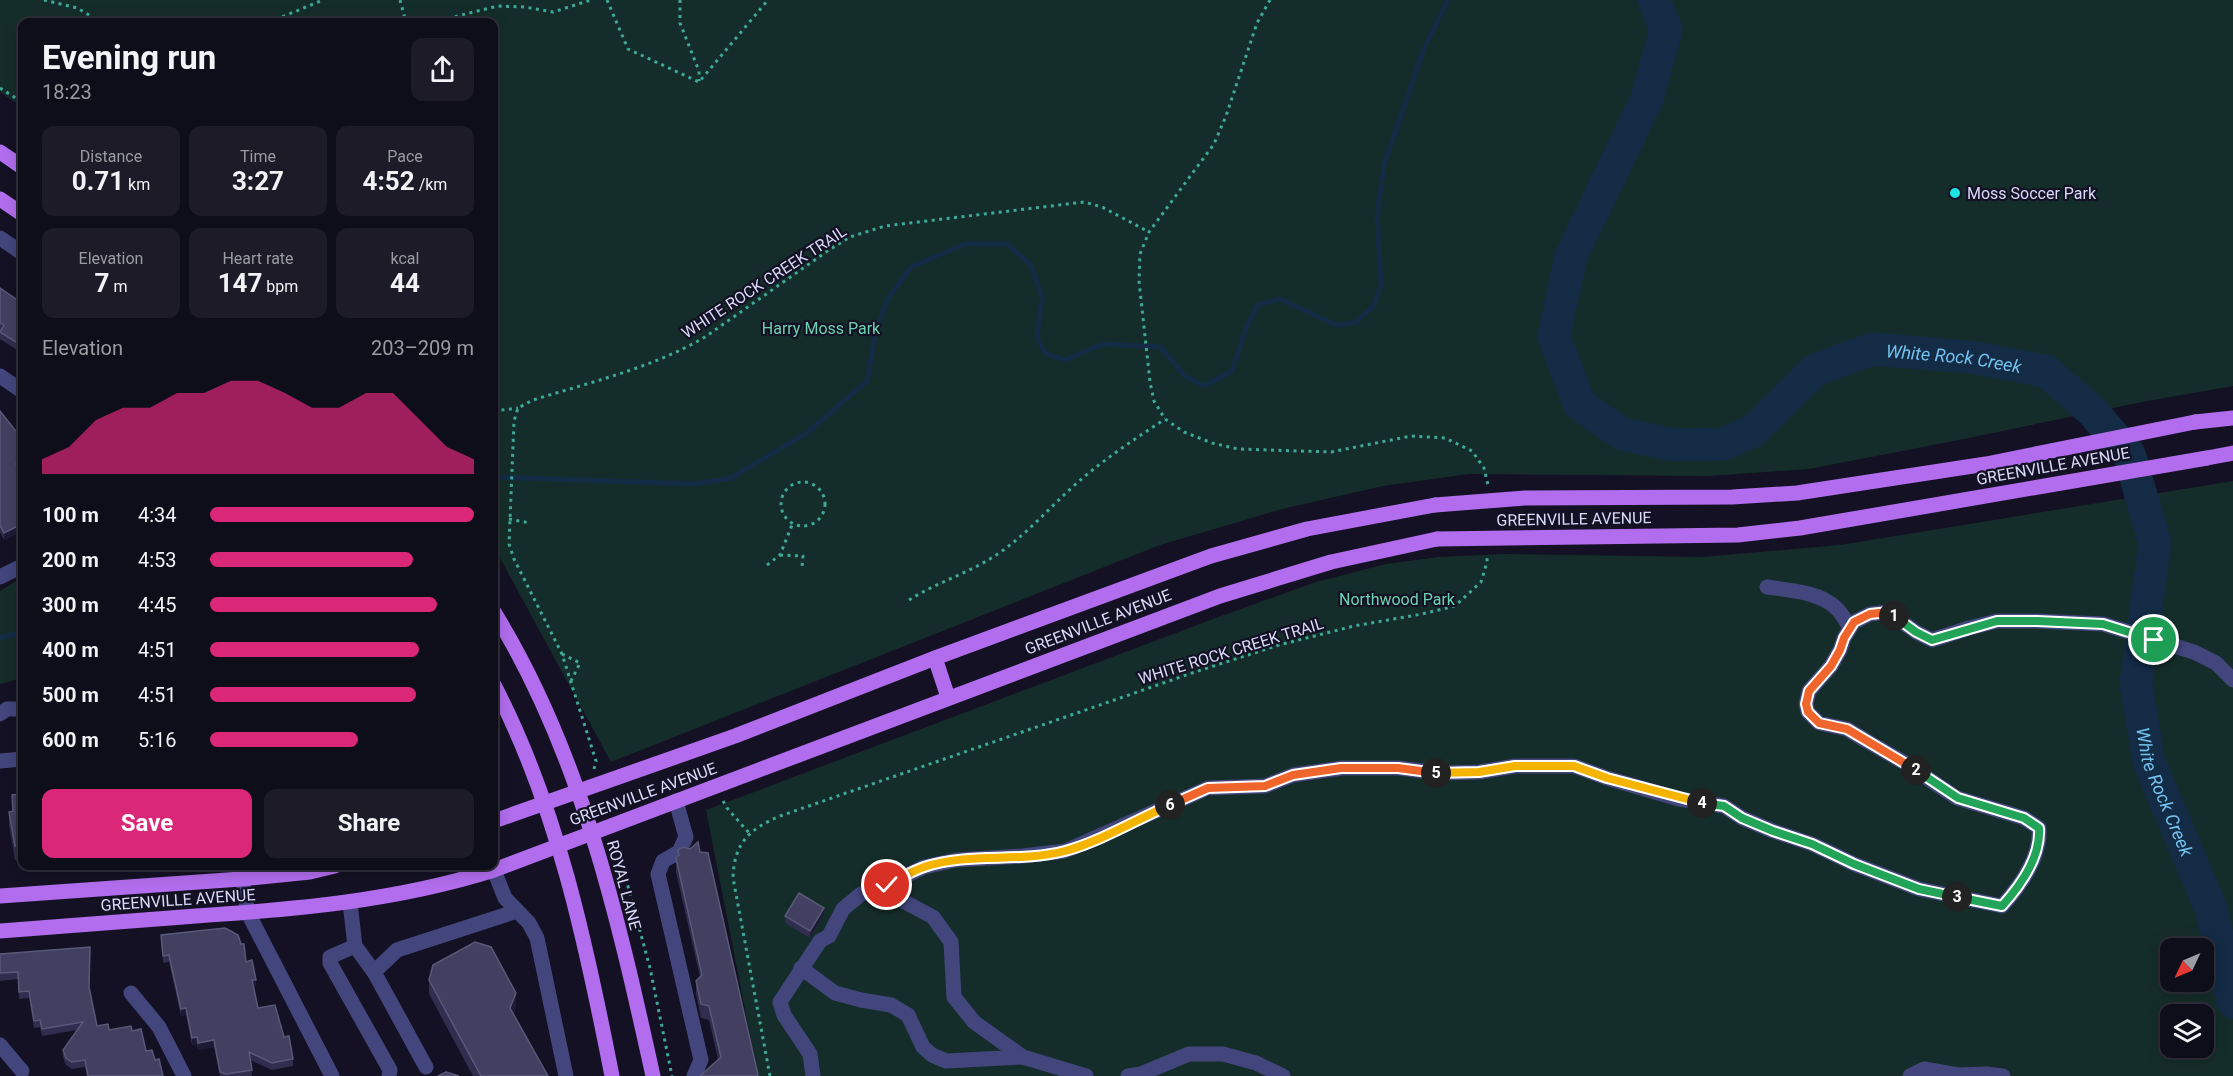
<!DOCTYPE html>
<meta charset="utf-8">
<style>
:root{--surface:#0e0d1a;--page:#1c1b27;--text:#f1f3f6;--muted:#9b9ca2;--line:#2e2d39;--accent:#db2777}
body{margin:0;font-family:Roboto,sans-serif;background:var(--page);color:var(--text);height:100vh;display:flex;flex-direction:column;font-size:22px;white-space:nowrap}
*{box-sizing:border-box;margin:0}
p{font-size:20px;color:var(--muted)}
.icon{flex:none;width:33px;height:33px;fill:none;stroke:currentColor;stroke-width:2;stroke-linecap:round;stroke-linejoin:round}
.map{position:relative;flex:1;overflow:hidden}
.details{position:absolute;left:18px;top:18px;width:480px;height:852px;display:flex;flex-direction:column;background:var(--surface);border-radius:12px;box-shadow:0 3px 15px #0003,0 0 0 2px var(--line)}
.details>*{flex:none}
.needle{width:39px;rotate:226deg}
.buttons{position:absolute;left:2160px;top:938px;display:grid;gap:12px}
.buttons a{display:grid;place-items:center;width:54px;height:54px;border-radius:12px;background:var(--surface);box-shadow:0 3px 15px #0003,0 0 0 2px var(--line);font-size:30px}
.pin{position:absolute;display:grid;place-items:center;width:51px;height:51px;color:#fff;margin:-26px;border:3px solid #fff;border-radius:50%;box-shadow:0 2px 6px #0007}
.km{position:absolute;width:30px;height:30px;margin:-15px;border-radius:50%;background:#222;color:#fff;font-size:16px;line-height:30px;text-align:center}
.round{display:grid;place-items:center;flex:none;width:63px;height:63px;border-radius:12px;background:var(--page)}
.summary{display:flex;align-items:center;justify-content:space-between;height:102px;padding:0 24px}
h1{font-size:33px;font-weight:700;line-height:45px}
.figures{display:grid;grid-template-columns:repeat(3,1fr);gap:9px;height:102px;padding:6px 24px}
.figures div{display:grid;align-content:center;border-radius:12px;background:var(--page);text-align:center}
.figures b{font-size:26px;font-weight:700}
.figures small{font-size:16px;font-weight:400}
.figures p{font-size:16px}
.chart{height:168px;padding:12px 24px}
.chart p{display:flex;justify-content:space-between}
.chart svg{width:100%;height:108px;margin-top:6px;fill:var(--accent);opacity:.7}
.action{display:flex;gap:12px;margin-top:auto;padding:12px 24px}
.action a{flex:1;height:69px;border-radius:12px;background:var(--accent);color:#fff;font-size:24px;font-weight:700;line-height:69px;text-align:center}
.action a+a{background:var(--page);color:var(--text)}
ul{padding:0 24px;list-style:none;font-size:20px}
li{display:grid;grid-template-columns:96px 72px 1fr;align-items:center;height:45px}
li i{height:15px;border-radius:8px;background:var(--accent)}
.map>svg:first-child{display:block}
.green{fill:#152d2a;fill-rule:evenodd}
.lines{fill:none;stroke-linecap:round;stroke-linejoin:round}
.stream{stroke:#142b45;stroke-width:5}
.river{stroke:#142b45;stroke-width:33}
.path{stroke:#3ea998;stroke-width:3;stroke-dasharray:3 4.5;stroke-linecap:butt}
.minor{stroke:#42467d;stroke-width:15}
.major{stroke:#b16ded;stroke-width:15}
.major-bridge{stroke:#b16ded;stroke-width:15}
.wall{fill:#302d4f}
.shaded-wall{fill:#1d1a36}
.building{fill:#423f61;stroke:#5a5879;stroke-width:1.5}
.split-1-casing{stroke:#fff;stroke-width:12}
.split-2-casing{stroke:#fff;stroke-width:12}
.split-3-casing{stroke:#fff;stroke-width:12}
.split-4-casing{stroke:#fff;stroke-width:12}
.split-5-casing{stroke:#fff;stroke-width:12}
.split-6-casing{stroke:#fff;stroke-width:12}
.split-7-casing{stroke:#fff;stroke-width:12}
.split-1{stroke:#22a559;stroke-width:8}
.split-2{stroke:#f0652b;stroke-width:8}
.split-3{stroke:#22a559;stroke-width:8}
.split-4{stroke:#22a559;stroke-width:8}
.split-5{stroke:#f5b400;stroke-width:8}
.split-6{stroke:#f0652b;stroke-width:8}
.split-7{stroke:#f5b400;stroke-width:8}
.poi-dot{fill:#1ce2e3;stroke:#131123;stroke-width:2}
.labels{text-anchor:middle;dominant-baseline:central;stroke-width:4.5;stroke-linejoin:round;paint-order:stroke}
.poi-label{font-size:16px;fill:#d9d9fa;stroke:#131123;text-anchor:start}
.street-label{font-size:16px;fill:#d9d9fa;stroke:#131123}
.park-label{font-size:16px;fill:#6dd2af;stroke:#131123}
.water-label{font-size:18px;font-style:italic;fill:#73c1ee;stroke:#131123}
</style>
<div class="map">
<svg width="2233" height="1076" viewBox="0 0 2233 1076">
<rect width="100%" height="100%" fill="#131123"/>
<!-- green -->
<g class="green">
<path d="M0 0H2233V386L2142 402 1964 439 1809 469 1708 476 1469 474 1383 486 1282 509 1160 545 611 762 494 547V22H22V107L0 92Z"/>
<path d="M2233 481V1076H758L706 810 1221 616 1316 582 1386 564 1439 557 1504 554 1702 557 1840 545ZM2170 948H2204V981H2170ZM2170 1014H2204V1047H2170Z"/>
<path d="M22 577V678L0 684V591Z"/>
</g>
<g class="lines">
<!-- stream -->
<g class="stream">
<path d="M494 477 694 484 731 478 807 433 867 381 876 330 887 300 911 267 965 244H1007L1031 265 1042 297 1037 337 1045 353 1065 360 1103 344 1160 347 1185 376 1204 386 1232 371 1246 328 1258 305 1280 299 1336 325 1355 323 1374 305 1381 285 1377 216 1384 165 1423 51 1448 0"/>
<path d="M0 638 22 632"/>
</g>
<!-- river -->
<path class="river" id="s1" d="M1654 0 1666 30 1646 101 1571 256 1554 336 1579 404 1622 434 1674 445 1724 444 1753 431 1815 370 1872 349 1970 357 2046 371 2093 412 2129 454 2155 543 2136 684 2149 762 2211 909 2233 1002"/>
<!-- path -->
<g class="path">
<path d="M44 0 77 8 101 22"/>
<path d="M400 0 406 22"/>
<path d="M607 0 628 49 699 82 768 0"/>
<path d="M680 0V23L699 71V81"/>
<path d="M1270 0 1257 23 1226 116 1214 144 1149 232 1140 254 1139 281 1150 382 1154 401 1165 419 1184 432 1212 443 1238 449 1331 452 1411 436 1445 438 1472 451 1484 468 1488 485"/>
<path d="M246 22 260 18 277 19 323 0"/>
<path d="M433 22 498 6 525 7 553 12 591 0"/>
<path d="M0 88 22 102"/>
<path d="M494 411 518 408"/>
<circle cx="803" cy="504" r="22"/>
<path d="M509 519 530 523"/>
<path d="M780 555 803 556 802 567"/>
<path d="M767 565 780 555 792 525"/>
<path d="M909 600C939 581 973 572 1002 551 1030 531 1051 506 1077 483 1104 459 1135 439 1165 419"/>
<path d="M562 654 580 663 571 681"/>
<path d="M594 769 596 761 562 654 514 559 509 544 514 421 518 408 533 400C591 382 652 368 705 337L829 250 850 237 885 226 1084 202 1102 207 1149 232"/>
<path d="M723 801 727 808 749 833"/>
<path d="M616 842 650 968 672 1076"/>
<path d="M770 1076 733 878C734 842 750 829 780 816L1195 672 1279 645 1354 626 1422 614 1455 606 1481 582 1487 562V554"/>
</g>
<!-- minor -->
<g class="minor">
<path d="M0 238 22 253"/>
<path d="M0 376 22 391"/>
<path d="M0 577 22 566"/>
<path d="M1767 587C1788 590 1820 592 1836 608 1842 613 1846 622 1850 628"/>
<path d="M0 714 7 709H22"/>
<path d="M0 761 22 759"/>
<path d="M676 801 686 837 679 852 663 861 658 874 701 1060 694 1076"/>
<path d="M240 866 248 913 332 1076"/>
<path d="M494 870 505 898 529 923 537 938 566 1076"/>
<path d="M887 885 903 901 933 917 951 942 954 997 974 1022 1023 1057 1086 1076"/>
<path d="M350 903 355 946 374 972"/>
<path d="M355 946 330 957V963L390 1070 389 1076"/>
<path d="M801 968 835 993 861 1000 891 1005 908 1015 923 1047 932 1055 946 1061 1023 1057"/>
<path d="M131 993 159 1027 184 1076"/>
<path d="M0 1045 22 1071"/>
<path d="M426 1067 374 972 397 950 517 911"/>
<path d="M813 1076 810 1054 784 1015 780 1002 820 941 829 936 843 909 861 894 879 889 924 867 956 860 1023 856 1065 851 1208 788 1265 786 1293 775 1342 768H1399L1439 773 1479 772 1515 766H1574L1607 778 1679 799 1724 806 1742 818 1773 831 1812 844 1854 864 1919 889 2002 906C2021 885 2041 857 2039 828L2024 818 1957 798 1905 763 1865 740 1847 729 1819 723 1808 712 1806 704 1809 691 1831 666 1840 650 1844 638 1854 622 1870 614 1888 612 1916 632 1932 640 1969 628 1997 621H2037L2103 624 2194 652 2216 663 2233 680"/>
<path d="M1128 1076 1141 1074 1189 1054H1223L1256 1063 1283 1076"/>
<path d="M1910 1076 1924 1069 1958 1075 1987 1074 2003 1076"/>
</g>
<!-- major -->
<g class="major">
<path d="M0 152 22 167"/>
<path d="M0 199 22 214"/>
<path d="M2195 422 2233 418"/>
<path d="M2207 458 2233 453"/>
<path d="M494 612C581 753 618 917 653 1076"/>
<path d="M935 658 948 697"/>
<path d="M494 685C557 806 586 943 612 1076"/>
<path d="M494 821 735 736 935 658 1211 556 1307 529 1435 505"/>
<path d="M0 896 241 879 310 872 335 866"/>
<path d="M0 931C65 926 131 921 196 916 299 909 395 901 494 870L1220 596 1331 562 1437 539"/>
</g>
<!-- major-bridge -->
<g class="major-bridge">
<path d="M1435 505 1525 498 1732 497 1797 493 1986 464 2195 422"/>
<path d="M1437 539 1738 535 1800 528 2207 458"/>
</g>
</g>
<!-- wall -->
<g class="wall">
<path d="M0 288 19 301 22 294V353L0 339Z"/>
<path d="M0 411 22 439V466L19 469 22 476V531L4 540 0 532Z"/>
<path d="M22 791V859L15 860 9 825V812L12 811V795L20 794Z"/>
<path d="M678 850 758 1076 718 1059 709 1020 701 1018 696 994V981L700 977 676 872V858L678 856Z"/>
<path d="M824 915 810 938 785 923V916Z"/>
<path d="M161 935 246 962 256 987H254L258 1008 284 1037 293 1059V1066L272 1070 250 1060 252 1076H220L214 1047 198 1050 197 1044 192 1045 186 1015 181 1016 169 962 163 963Z"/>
<path d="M0 954 89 988 97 1026 109 1030 132 1031 146 1051 155 1060 163 1076H87L85 1067 72 1069 66 1065 63 1057V1050L77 1030 42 1036 40 1027 34 1028 29 998 19 999 18 979 0 981Z"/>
<path d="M429 980 516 1007 513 1014 548 1076H473L429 994Z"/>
</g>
<!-- shaded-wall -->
<g class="shaded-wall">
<path d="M22 459V466L16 471V464Z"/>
<path d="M22 524V531L4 540V533Z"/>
<path d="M824 908V915L810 938V931Z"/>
<path d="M252 980H256V987L252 988Z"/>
<path d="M516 993V1007L510 1022V1008Z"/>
<path d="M186 1008V1015L181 1016V1009Z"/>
<path d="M197 1037V1044L192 1045V1038Z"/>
<path d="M214 1040V1047L198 1050V1043Z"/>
</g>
<!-- building -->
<g class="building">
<path d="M0 288 19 301 22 294V346L0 332 4 325 0 323Z"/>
<path d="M0 411 22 439V442L20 444 22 447V459L16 464 22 476V524L4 533 0 525Z"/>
<path d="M20 791H22V845L15 846 9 812 13 811 12 795 20 794Z"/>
<path d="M698 842 700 852 708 853 758 1075 757 1076H700L721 1057 709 1006 701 1004 696 981 702 975 676 858 679 855 678 850 683 847 690 849Z"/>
<path d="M799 893 824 908 810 931 785 916Z"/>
<path d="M225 928 238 935 241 944H244L246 962 252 960 256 980H252L258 1008 275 1005 284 1037 289 1036 293 1059 272 1063 249 1052 252 1070 226 1074 220 1072 214 1040 198 1043 197 1037 192 1038 186 1008 181 1009 169 955 163 956 161 935Z"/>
<path d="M475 942 491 947 516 993 510 1008 548 1076H481L429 980 433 965Z"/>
<path d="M90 947 89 987 97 1026 108 1024 109 1030 131 1026 132 1031 141 1029 146 1051 152 1050 155 1060 159 1059 163 1076H88L85 1060 72 1062 66 1058 63 1050 83 1022 42 1029 40 1020 34 1021 29 991 19 992 18 972 0 973V954Z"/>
<path d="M446 1072 459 1076H438Z"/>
</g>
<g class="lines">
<defs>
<path id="split-1" d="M1894 616 1916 632 1932 640 1997 621H2037L2103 624 2154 640"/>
<path id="split-2" d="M1894 616 1888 612 1870 614 1854 622 1844 638 1840 650 1831 666 1809 691 1806 704 1808 712 1819 723 1847 729 1916 770"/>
<path id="split-3" d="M1916 770 1958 798 2024 818 2039 828C2041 857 2021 885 2002 906L1957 897"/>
<path id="split-4" d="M1702 803 1724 806 1742 818 1773 831 1812 844 1854 864 1919 889 1957 897"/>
<path id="split-5" d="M1436 773 1479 772 1515 766H1574L1607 778 1702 803"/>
<path id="split-6" d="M1170 805 1208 788 1265 786 1293 775 1341 768H1398L1436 773"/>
<path id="split-7" d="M887 885C899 879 912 871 924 867 969 852 1019 863 1065 851 1099 842 1138 819 1170 805"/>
</defs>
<!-- split-1 casing -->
<use href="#split-1" class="split-1-casing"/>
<!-- split-2 casing -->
<use href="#split-2" class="split-2-casing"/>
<!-- split-3 casing -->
<use href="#split-3" class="split-3-casing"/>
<!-- split-4 casing -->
<use href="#split-4" class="split-4-casing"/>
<!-- split-5 casing -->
<use href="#split-5" class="split-5-casing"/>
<!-- split-6 casing -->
<use href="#split-6" class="split-6-casing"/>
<!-- split-7 casing -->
<use href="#split-7" class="split-7-casing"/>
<!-- split-1 -->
<use href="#split-1" class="split-1"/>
<!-- split-2 -->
<use href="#split-2" class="split-2"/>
<!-- split-3 -->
<use href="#split-3" class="split-3"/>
<!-- split-4 -->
<use href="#split-4" class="split-4"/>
<!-- split-5 -->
<use href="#split-5" class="split-5"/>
<!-- split-6 -->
<use href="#split-6" class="split-6"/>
<!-- split-7 -->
<use href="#split-7" class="split-7"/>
</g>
<!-- markers -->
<circle class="poi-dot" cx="1955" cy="193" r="6"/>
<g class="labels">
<!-- poi labels -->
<g class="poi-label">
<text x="1967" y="193">Moss Soccer Park</text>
</g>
<!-- street labels -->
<g class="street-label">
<text transform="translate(764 282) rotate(-33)">WHITE ROCK CREEK TRAIL</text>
<text transform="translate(2053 466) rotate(-10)">GREENVILLE AVENUE</text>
<text transform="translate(1574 519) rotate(-1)">GREENVILLE AVENUE</text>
<text transform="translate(1098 622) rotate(-21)">GREENVILLE AVENUE</text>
<text transform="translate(1231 651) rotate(-17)">WHITE ROCK CREEK TRAIL</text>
<text transform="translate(643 794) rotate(-20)">GREENVILLE AVENUE</text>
<text transform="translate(624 885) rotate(75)">ROYAL LANE</text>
<text transform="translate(178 900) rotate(-4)">GREENVILLE AVENUE</text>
</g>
<!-- park labels -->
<g class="park-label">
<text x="821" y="328">Harry Moss Park</text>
<text x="1397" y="599">Northwood Park</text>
</g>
<!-- water labels -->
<g class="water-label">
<text stroke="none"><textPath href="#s1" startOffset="850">White Rock Creek</textPath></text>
<text stroke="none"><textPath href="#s1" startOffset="1408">White Rock Creek</textPath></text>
</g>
</g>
</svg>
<div class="buttons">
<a><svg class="needle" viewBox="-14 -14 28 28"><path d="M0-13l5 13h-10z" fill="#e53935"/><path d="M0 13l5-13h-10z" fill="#9b9ca2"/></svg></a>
<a><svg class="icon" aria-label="layers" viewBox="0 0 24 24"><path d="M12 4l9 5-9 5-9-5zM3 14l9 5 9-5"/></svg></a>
</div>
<div class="pin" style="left:2154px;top:640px;background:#1e9e55"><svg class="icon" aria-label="arrive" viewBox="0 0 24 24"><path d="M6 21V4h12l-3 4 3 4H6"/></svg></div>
<div class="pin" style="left:887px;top:885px;background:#d93025"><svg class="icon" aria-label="check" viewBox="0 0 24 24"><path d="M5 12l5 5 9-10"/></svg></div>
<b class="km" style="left:1894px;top:616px">1</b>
<b class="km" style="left:1916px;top:770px">2</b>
<b class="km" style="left:1957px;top:897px">3</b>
<b class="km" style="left:1702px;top:803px">4</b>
<b class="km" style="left:1436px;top:773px">5</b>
<b class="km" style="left:1170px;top:805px">6</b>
<section class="details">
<div class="summary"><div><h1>Evening run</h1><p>18:23</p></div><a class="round"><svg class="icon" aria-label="share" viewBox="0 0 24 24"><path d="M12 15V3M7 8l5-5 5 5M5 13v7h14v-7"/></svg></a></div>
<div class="figures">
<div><p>Distance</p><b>0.71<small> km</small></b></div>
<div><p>Time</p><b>3:27</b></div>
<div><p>Pace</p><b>4:52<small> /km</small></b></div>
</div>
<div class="figures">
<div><p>Elevation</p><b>7<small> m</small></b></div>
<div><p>Heart rate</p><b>147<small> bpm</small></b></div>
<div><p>kcal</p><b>44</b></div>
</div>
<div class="chart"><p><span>Elevation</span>203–209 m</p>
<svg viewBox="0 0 160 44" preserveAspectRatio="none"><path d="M0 44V38L10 33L20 22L30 17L40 17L50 11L60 11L70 6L80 6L90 11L100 17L110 17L120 11L130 11L140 22L150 33L160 38V44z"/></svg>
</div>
<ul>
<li><b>100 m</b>4:34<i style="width:100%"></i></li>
<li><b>200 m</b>4:53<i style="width:77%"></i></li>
<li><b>300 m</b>4:45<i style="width:86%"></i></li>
<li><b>400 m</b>4:51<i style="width:79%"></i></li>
<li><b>500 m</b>4:51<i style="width:78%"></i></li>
<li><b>600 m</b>5:16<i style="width:56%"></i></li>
</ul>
<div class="action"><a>Save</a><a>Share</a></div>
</section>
</div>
